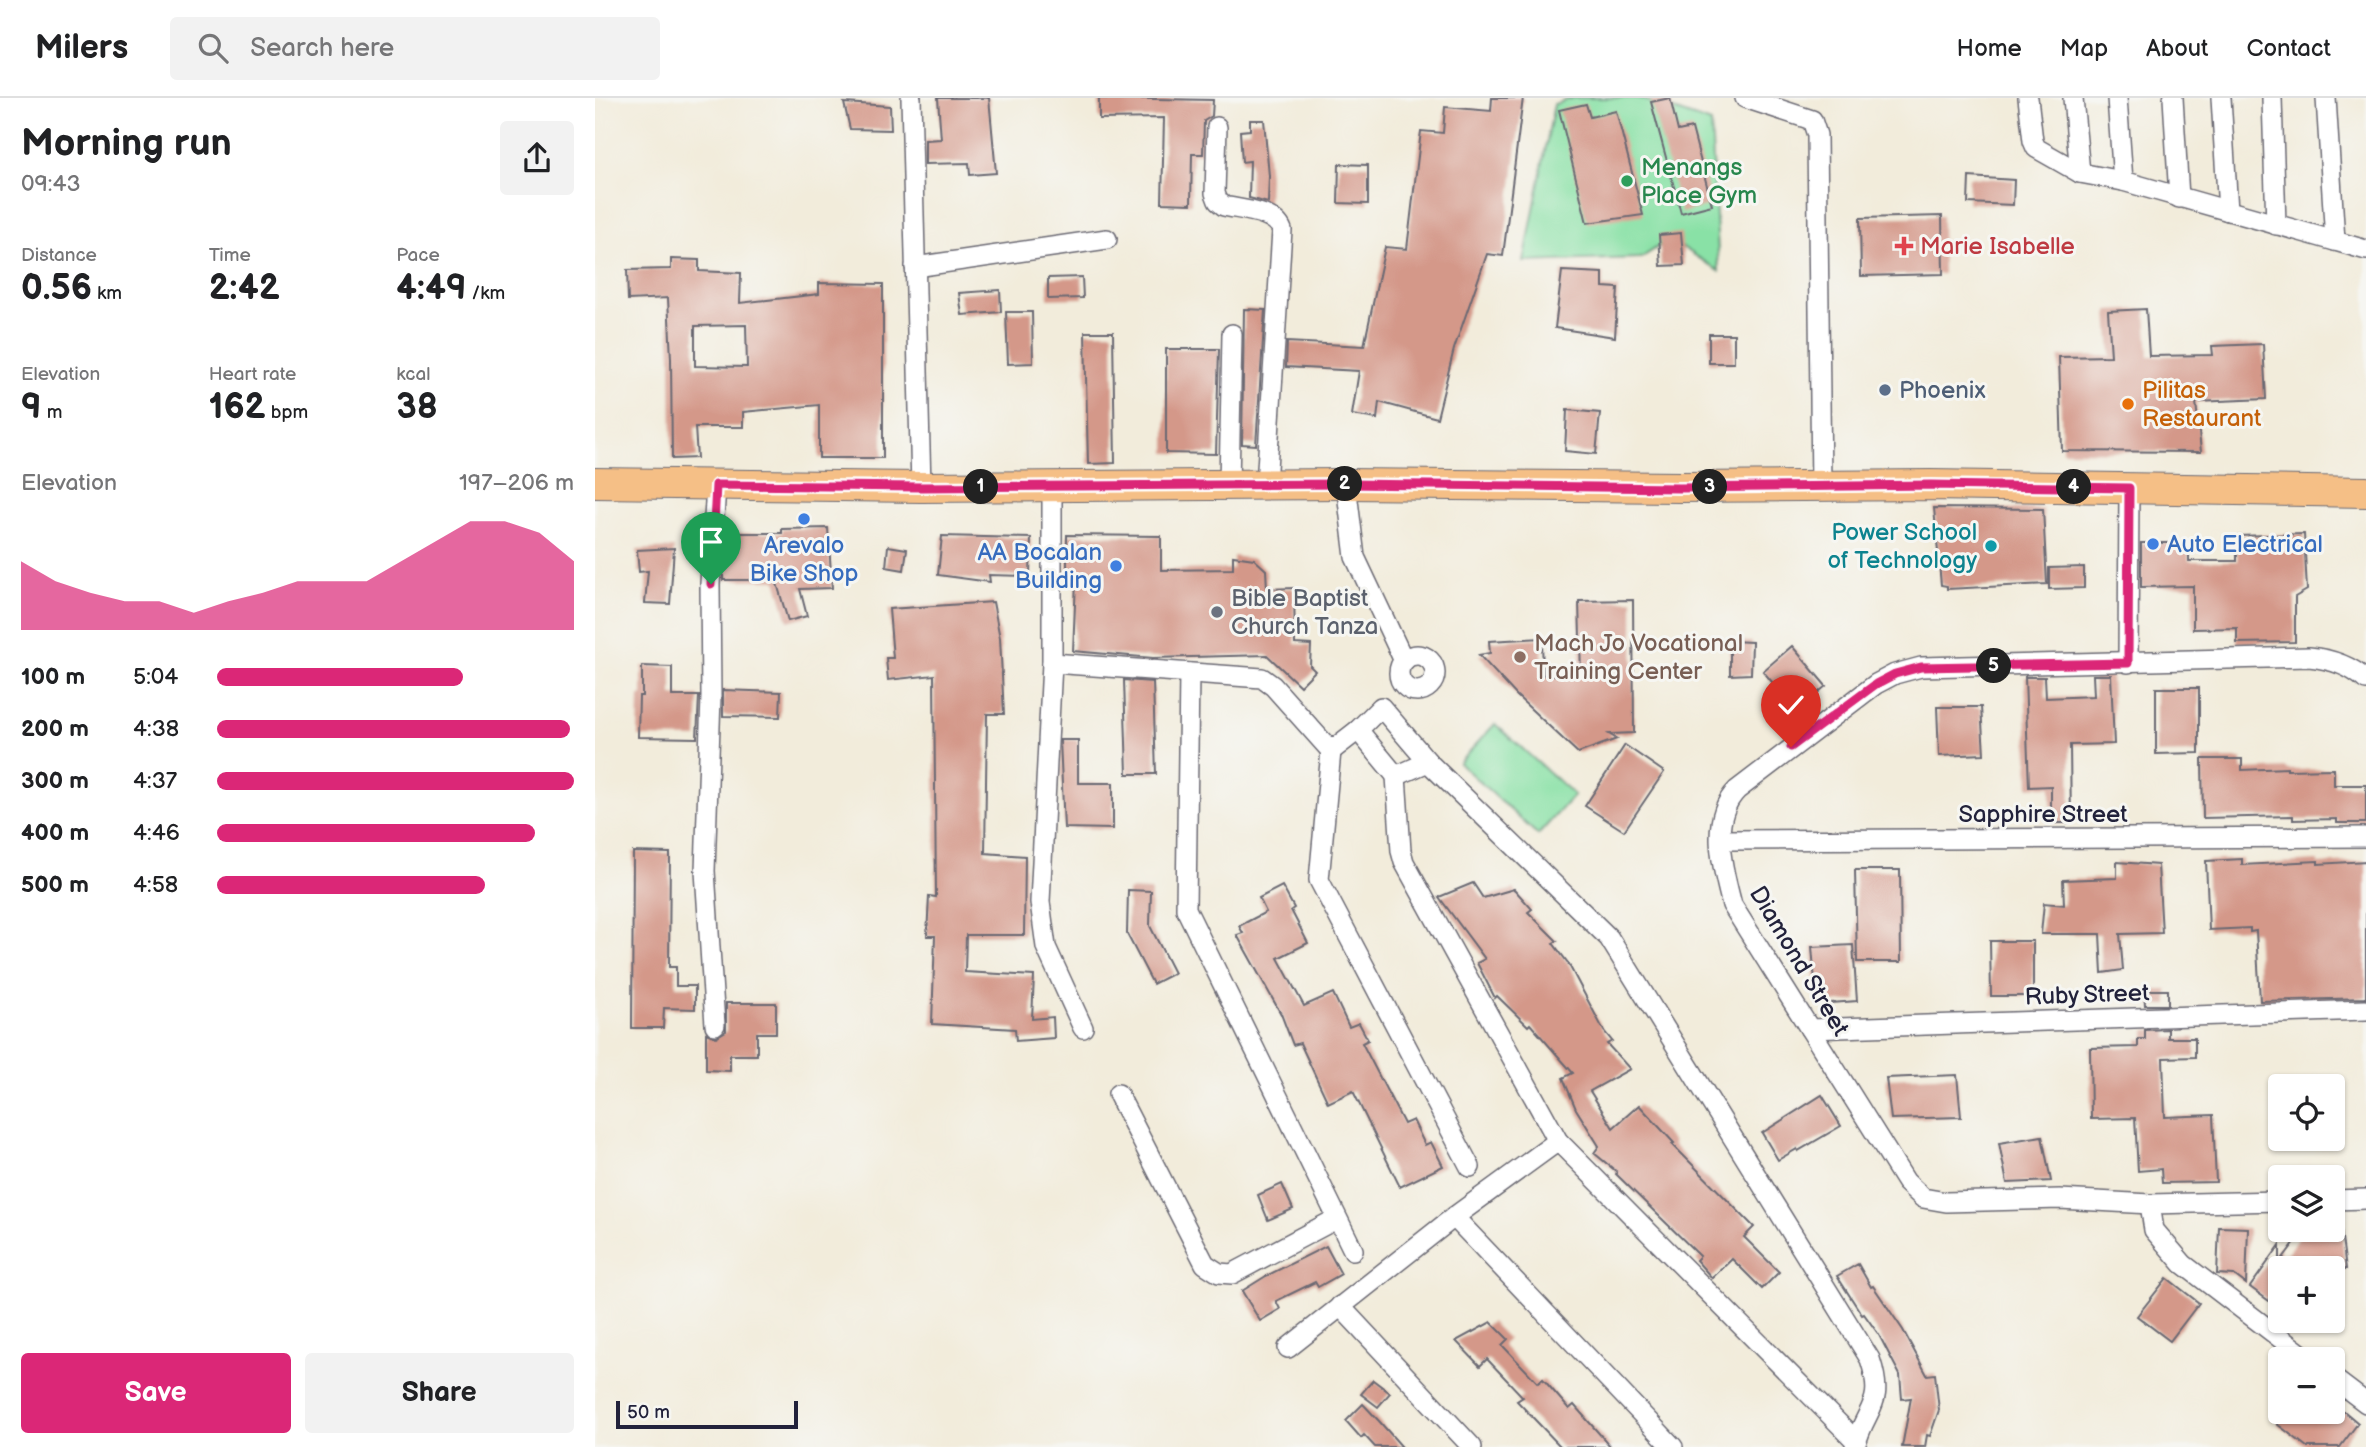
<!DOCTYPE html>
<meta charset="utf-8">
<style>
:root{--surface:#fff;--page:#f2f2f2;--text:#202124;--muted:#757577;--line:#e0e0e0;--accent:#db2777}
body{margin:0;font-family:"Balsamiq Sans",sans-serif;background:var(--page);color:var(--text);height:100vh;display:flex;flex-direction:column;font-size:26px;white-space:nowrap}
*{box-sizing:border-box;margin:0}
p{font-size:23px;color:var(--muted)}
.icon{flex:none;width:38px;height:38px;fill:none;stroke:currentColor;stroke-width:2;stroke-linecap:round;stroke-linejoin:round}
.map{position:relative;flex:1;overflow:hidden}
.sheet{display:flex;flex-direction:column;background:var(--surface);width:595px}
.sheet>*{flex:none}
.buttons{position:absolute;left:1673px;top:976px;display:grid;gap:14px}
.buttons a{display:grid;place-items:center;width:77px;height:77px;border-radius:7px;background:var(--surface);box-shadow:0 2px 5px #0004;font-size:35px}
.scale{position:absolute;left:21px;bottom:18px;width:182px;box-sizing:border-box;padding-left:7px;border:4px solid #22223b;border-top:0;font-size:19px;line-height:24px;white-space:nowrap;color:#22223b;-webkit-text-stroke:5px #f6f6f2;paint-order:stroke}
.pin{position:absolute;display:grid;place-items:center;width:60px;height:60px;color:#fff;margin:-72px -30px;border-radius:50% 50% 50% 0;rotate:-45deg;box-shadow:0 0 7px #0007}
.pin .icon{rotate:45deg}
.km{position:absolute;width:35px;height:35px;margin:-18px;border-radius:50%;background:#222;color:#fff;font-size:19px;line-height:35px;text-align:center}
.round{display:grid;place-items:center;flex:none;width:74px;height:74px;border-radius:7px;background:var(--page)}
.overview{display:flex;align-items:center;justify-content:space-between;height:119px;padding:0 21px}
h1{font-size:38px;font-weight:700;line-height:52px}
.stats{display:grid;grid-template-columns:repeat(3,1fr);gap:10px;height:119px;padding:7px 21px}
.stats div{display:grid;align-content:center}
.stats b{font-size:35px;font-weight:700}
.stats small{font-size:19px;font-weight:400}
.stats p{font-size:19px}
.chart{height:196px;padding:14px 21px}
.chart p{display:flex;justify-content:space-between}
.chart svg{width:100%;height:126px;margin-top:7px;fill:var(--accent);opacity:.7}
.primary-button{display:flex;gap:14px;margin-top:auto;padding:14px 21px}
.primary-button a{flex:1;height:80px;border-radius:7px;background:var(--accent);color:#fff;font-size:28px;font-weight:700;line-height:80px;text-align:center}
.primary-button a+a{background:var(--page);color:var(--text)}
ul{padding:0 21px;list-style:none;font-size:23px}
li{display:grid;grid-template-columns:112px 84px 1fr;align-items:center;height:52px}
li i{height:18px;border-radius:9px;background:var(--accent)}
header{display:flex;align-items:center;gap:42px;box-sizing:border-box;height:98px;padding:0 35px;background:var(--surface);border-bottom:2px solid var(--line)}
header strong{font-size:33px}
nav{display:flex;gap:38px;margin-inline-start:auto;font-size:24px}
.search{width:490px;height:63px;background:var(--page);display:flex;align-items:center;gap:18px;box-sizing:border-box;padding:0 24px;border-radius:7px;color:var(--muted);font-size:26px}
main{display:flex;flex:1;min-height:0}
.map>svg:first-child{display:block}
.green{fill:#89e1a6;stroke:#568270;stroke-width:2}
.building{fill:#d49889;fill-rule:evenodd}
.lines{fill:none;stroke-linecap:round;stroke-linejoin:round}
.minor-casing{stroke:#6b6973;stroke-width:22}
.primary-casing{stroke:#6b6973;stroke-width:32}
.minor{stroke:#fff;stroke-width:19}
.primary{stroke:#f5bf86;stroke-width:30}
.route-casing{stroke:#fff;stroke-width:14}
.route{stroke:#db2777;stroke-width:9}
.leisure-dot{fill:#2e9e5b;stroke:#f6f6f2;stroke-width:2.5}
.health-dot{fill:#e0444e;stroke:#f6f6f2;stroke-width:2.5}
.service-dot{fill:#5c6f8a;stroke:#f6f6f2;stroke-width:2.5}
.food-dot{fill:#e8710a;stroke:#f6f6f2;stroke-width:2.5}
.shop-dot{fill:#3f7fe0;stroke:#f6f6f2;stroke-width:2.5}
.culture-dot{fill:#0f9aa8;stroke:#f6f6f2;stroke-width:2.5}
.worship-dot{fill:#6b7280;stroke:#f6f6f2;stroke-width:2.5}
.education-dot{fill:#8d6e63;stroke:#f6f6f2;stroke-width:2.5}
.labels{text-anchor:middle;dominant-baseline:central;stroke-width:6;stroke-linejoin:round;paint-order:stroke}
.leisure-label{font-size:24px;fill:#27864d;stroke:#f6f6f2;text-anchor:start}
.health-label{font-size:24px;fill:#be3a42;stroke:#f6f6f2;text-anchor:start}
.service-label{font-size:24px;fill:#4e5e75;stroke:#f6f6f2;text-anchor:start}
.food-label{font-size:24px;fill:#c56008;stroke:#f6f6f2;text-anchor:start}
.culture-label{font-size:24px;fill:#0d838f;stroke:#f6f6f2;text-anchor:end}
.shop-label{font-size:24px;fill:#366cbe;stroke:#f6f6f2;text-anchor:start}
.worship-label{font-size:24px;fill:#5b616d;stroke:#f6f6f2;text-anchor:start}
.education-label{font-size:24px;fill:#785e54;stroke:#f6f6f2;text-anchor:start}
.street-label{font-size:24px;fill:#22223b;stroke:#f6f6f2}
</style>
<header>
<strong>Milers</strong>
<div class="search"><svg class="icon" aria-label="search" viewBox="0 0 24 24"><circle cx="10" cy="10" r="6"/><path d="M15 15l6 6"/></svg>Search here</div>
<nav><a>Home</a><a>Map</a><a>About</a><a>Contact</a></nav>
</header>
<main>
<section class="sheet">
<div class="overview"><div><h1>Morning run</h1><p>09:43</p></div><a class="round"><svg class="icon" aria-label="share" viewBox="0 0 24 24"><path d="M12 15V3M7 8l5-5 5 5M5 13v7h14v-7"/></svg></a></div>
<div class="stats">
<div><p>Distance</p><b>0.56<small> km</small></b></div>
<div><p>Time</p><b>2:42</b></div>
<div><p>Pace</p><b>4:49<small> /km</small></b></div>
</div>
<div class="stats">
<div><p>Elevation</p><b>9<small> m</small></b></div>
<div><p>Heart rate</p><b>162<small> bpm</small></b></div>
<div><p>kcal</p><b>38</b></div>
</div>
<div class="chart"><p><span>Elevation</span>197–206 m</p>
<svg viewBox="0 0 160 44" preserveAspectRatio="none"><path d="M0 44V20L10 27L20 31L30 34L40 34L50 38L60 34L70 31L80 27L90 27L100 27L110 20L120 13L130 6L140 6L150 10L160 20V44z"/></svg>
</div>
<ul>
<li><b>100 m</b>5:04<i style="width:69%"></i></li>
<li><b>200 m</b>4:38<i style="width:99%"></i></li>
<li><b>300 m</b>4:37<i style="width:100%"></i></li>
<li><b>400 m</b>4:46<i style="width:89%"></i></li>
<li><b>500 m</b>4:58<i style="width:75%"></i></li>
</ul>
<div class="primary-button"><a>Save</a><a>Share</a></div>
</section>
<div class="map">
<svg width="1771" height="1349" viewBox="0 0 1771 1349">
<rect width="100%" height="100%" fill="#f6f6f2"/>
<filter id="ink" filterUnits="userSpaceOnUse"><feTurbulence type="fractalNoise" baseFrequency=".0143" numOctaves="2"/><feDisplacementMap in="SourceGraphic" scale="14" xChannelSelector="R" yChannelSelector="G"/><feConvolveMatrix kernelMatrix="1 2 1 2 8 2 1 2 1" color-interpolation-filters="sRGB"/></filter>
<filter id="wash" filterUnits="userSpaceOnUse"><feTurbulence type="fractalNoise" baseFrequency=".00686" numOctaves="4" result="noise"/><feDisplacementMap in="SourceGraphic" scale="28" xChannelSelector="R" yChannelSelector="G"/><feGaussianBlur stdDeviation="1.57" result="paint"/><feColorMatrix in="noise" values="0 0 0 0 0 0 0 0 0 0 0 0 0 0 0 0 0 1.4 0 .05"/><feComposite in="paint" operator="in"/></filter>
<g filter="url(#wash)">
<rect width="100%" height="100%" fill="#f2ecdb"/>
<!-- green -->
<g class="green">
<path d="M979 0H1044L1116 25 1124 173 1075 141 1046 160 929 164 959 6Z"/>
<path d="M900 626 979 697 943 737 864 665Z"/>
</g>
<g id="blocks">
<!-- building -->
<g class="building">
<path d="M343 0H394L401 75 375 77 374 65 330 66V42L346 41Z"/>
<path d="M504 0 618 2 617 18 609 23 608 56H597L596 106 567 105 569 20 504 21Z"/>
<path d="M897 0H928L908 158 892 156 859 251 842 320 784 304 782 321 757 317 764 273 691 269 692 244 769 248 790 149 812 151 826 33 848 35 850 9 896 13Z"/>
<path d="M1075 0 1083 33 1097 30 1117 107 1086 115 1056 4Z"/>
<path d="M249 5 295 8 296 32 255 31Z"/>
<path d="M991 6 995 19 1021 13 1048 117 992 125 964 12Z"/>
<path d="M655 22H669L674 78 673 105 654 100 655 63 647 64 645 33 655 32Z"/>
<path d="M744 66 773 67V106L743 105Z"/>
<path d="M1374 79 1419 82 1418 107 1373 105Z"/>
<path d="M1347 118 1348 176 1266 178 1265 120Z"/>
<path d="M1086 135 1089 167 1066 168 1064 137Z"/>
<path d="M76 161 104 162V173L146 175 145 205 224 196V185L288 186V360H224V307L148 314V329H100L102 360 77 361 76 261 73 200 33 202 32 172 76 171ZM151 227 152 269 100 268V228Z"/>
<path d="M967 173 1008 175V189L1023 190 1020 239 960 230Z"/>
<path d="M487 179 488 200 453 201V180Z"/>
<path d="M405 192 406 214 367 217 364 195Z"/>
<path d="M649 211 670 212 661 347 647 346Z"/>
<path d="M1551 211 1554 258 1618 257 1617 248 1668 246 1671 301 1601 304 1606 354 1467 353 1464 259 1516 258 1513 213Z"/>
<path d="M411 214H437L438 265 413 266Z"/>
<path d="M490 234H518L520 365 493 366Z"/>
<rect x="1114" y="236" width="25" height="29"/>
<path d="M571 251H624L621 356 571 355Z"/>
<path d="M972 312 1005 315 1001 356 970 353Z"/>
<path d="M1339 410 1448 411 1452 486 1352 491V488L1346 487Z"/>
<path d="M233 430 237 490 205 491 212 518 193 523 181 482H128L130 435H187V431Z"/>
<path d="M1709 436 1712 492 1700 499V544L1642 545V530L1598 531V488L1546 489V445H1594V463H1642V438Z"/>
<path d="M472 437 566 438V472L638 471V458L659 461 671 472 672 491 699 490 700 546 716 547 715 568 720 573 705 588 672 557 558 560 478 553 481 483H472Z"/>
<path d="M347 438 436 440 435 478 394 477 395 484 343 477Z"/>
<path d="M293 448 312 451 309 472 291 469Z"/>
<path d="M79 450 75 506 50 505 53 473 44 474 42 452Z"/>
<path d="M1489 469V490L1454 491V470Z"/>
<path d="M1038 502 1039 635 1014 636 1022 641 983 655 922 598 884 557 895 555 894 543 947 540 948 577H986L984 503Z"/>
<path d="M398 504 405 540 409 616H392L390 755 430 758 429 837H371L370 874 439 878 437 921 458 919 459 940 421 943 420 931 337 926 340 838H332L334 798 341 799 339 577 293 582 291 560H298L294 511Z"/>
<path d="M1135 543 1157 544 1156 576 1135 577Z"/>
<path d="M1197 548 1231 588 1201 613 1168 573Z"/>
<path d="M47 568 77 569V598H104L102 640 43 639 44 598H47Z"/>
<path d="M1498 577H1516L1519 646 1475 647 1476 725H1456V688L1434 689 1430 579H1450L1451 600 1499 598Z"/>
<path d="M529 582 558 584 561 676H532Z"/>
<path d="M1561 590H1604V655L1561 656Z"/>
<path d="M128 592 186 594 185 619 128 618Z"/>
<path d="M1342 609H1386L1389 656 1344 658Z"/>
<path d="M465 642H483V685H518V731L469 730Z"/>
<path d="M1030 647 1069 674 1029 733 990 708Z"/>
<path d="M1607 661H1647V672L1692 670V672L1739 671V687H1771V725H1742V721L1698 722V718L1608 720Z"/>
<path d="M38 754 75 755 74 869H81V888H100V911L69 910 68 930H37Z"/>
<path d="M1647 761V767L1723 763V766L1771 763V900L1665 903 1661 833 1655 834V830L1614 832 1611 763Z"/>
<path d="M1522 764 1563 767 1567 835 1525 836 1528 872 1507 875 1505 836H1446L1449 805 1469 807 1468 782 1522 780Z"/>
<path d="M1260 772H1305L1306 864H1262Z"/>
<path d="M878 785 888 800 919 791 937 811 933 814 962 843 958 845 973 865 1009 933 1017 943 1012 946 1035 971 995 993 1018 1030 1044 1007 1079 1045 1077 1046 1159 1129 1149 1139 1184 1174 1167 1191 1137 1161 1117 1180 1101 1162 1105 1158 1021 1076 1022 1074 999 1055 1004 1048 981 1011 968 980 978 975 935 926 933 928 902 898 900 900 882 865 890 861 844 799Z"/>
<path d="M687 788 699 810 696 812 713 845 683 860 709 908 738 895 754 929 764 925 773 942 767 945 809 1026 818 1022 830 1047 836 1044 848 1068 805 1089 758 993 733 1005 705 945 698 947 686 916 642 837 648 835 644 828 671 814 664 800Z"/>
<path d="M533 792 556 793 555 828 579 875 558 886 532 836Z"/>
<path d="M1395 843H1438V898H1396Z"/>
<path d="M1258 847 1262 903 1222 906 1217 849Z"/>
<path d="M1549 892H1573V907H1550Z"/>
<path d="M131 905H181V935H162V957H135V973L111 972V935L121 939 131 933Z"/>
<path d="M1573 931V940H1600V959L1568 960 1570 1019 1618 1017 1621 1084 1567 1085 1566 1071 1543 1073 1540 1020 1496 1021 1495 950 1543 949V941H1550V932Z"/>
<path d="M1362 977 1366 1019 1296 1021 1291 980Z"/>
<path d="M1227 997 1246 1028 1203 1053 1202 1051 1183 1062 1167 1035Z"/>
<path d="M1447 1038 1456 1083 1412 1085 1404 1045Z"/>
<path d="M687 1086 698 1111 673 1122 663 1097Z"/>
<path d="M1624 1129 1653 1130 1651 1186 1639 1177 1622 1176Z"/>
<path d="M1709 1132H1746L1751 1171H1685V1211L1655 1189 1685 1147V1164Z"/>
<path d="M731 1148 746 1176 723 1189 720 1184 681 1203 685 1211 665 1223 647 1193 671 1178Z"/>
<path d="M1263 1166 1276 1189 1278 1188 1308 1232 1332 1277 1340 1276 1344 1312 1335 1338 1332 1337 1330 1349H1307L1316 1300 1307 1301 1305 1277 1284 1237 1269 1216 1267 1217 1242 1178Z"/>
<path d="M1572 1180 1604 1205 1575 1243 1542 1218Z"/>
<path d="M896 1224 913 1241 907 1247 943 1285 948 1281 974 1311 979 1307 1016 1349H966L922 1303 928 1299 892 1261 885 1268 861 1243Z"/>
<path d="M778 1282 795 1295 783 1309 766 1296Z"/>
<path d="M768 1306 784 1323 807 1349H780L769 1337 766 1340 751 1323Z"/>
<path d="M1690 1314H1750L1763 1325 1745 1349H1712L1682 1326Z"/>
</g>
</g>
</g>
<g filter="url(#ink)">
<use href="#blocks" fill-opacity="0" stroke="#6b6973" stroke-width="2"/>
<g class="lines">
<defs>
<g id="minor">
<path d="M316 0 326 389"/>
<path d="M1150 0 1217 22 1222 37 1226 389"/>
<path d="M1433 0 1438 43 1441 50 1485 75 1528 83 1740 143"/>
<path d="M1478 0 1485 75"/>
<path d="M1522 0 1528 83"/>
<path d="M1578 0 1584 100"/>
<path d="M1626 0 1633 113"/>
<path d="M1677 0 1681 127"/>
<path d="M1731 0 1740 143 1771 152"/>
<path d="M622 29 620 95 623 103 629 108C646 112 680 113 687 132L671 387"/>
<path d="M320 169 512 141"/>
<path d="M751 386 760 459 809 563"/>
<path d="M634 387 637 236"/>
<path d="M457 389V565L445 804 451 849 488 930"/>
<circle cx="822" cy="575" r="18"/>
<path d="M457 565 667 580 678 588 736 653 763 632 786 609 833 664 1014 840 1275 1261C1291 1309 1270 1308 1260 1349"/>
<path d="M1533 565 1534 390"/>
<path d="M594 575 591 811 758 1152"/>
<path d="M763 632 801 678 833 664"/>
<path d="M736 653 724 782 875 1069"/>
<path d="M801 678 806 753 809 764 963 1043 1261 1343"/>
<path d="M1126 742 1771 739"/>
<path d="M120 927 110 773 116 599 115 486 121 387"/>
<path d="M1215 931 1771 912"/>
<path d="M523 996 610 1166 624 1175 637 1176 741 1121"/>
<path d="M1738 1102 1771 1101"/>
<path d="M1685 1103 1555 1106 1465 1101 1351 1104 1328 1100 1311 1084 1137 807C1128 772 1113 721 1142 692L1281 586 1300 576 1326 569 1714 559C1735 561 1755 567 1771 582"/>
<path d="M1555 1106 1559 1132 1588 1166 1714 1262"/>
<path d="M859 1119 1078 1349"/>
<path d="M745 1208 877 1349"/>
<path d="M693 1250 859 1119 963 1043"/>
<path d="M1738 1280 1771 1305"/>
</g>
<path id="primary" d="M0 385 326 389 751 386 1085 389 1336 387 1771 394"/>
</defs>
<!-- minor casing -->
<use href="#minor" class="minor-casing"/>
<!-- primary casing -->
<use href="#primary" class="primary-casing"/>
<!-- minor -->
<use href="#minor" class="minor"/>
<!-- primary -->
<use href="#primary" class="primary"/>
</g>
</g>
<g class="lines" filter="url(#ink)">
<defs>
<path id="route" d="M116 486 121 387 326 389 751 386 1084 390 1336 387 1534 390 1533 565 1326 569 1300 576 1281 586 1196 649"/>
</defs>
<!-- route casing -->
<use href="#route" class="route-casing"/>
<!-- route -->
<use href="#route" class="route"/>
</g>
<!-- markers -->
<circle class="leisure-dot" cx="1032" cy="83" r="7"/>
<path class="health-dot" d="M1305.5 137.5h7v7h7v7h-7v7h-7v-7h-7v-7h7z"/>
<circle class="service-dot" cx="1290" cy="292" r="7"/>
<circle class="food-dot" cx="1533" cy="306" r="7"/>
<g class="shop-dot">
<circle cx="209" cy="421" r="7"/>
<circle cx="1558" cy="446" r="7"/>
<circle cx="521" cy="468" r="7"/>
</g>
<circle class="culture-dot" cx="1396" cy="448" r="7"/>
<circle class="worship-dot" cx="622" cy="514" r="7"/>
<circle class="education-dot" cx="925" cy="559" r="7"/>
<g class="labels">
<!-- leisure labels -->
<g class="leisure-label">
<text x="1046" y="69">Menangs<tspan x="1046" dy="28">Place Gym</tspan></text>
</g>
<!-- health labels -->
<g class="health-label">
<text x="1325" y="148">Marie Isabelle</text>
</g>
<!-- service labels -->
<g class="service-label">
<text x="1304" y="292">Phoenix</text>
</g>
<!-- food labels -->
<g class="food-label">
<text x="1547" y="292">Pilitas<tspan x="1547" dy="28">Restaurant</tspan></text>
</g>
<!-- culture labels -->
<g class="culture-label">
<text x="1382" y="434">Power School<tspan x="1382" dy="28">of Technology</tspan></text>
</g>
<!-- shop labels -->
<g class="shop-label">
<text x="1572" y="446">Auto Electrical</text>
<text x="209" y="447" text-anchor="middle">Arevalo<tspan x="209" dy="28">Bike Shop</tspan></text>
<text x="507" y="454" text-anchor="end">AA Bocalan<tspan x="507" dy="28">Building</tspan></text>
</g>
<!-- worship labels -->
<g class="worship-label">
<text x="636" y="500">Bible Baptist<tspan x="636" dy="28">Church Tanza</tspan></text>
</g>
<!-- education labels -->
<g class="education-label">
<text x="939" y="545">Mach Jo Vocational<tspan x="939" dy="28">Training Center</tspan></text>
</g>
<!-- street labels -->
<g class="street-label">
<text x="1448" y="716">Sapphire Street</text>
<text transform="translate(1204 863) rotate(59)">Diamond Street</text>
<text transform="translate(1492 897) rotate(-2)">Ruby Street</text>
</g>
</g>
</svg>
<div class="buttons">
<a><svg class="icon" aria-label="locate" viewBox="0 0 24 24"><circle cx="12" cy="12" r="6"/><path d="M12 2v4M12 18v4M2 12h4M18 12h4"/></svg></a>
<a><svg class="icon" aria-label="layers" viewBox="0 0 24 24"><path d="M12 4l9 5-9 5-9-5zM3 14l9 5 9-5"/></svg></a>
<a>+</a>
<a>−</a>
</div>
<div class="scale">50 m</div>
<div class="pin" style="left:116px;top:486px;background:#1e9e55"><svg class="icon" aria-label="arrive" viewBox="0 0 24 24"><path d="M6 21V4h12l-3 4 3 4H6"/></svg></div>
<div class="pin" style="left:1196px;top:649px;background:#d93025"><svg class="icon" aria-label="check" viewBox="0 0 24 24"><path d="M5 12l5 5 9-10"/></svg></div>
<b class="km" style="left:386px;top:389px">1</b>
<b class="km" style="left:750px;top:386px">2</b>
<b class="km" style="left:1115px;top:389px">3</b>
<b class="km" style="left:1479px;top:389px">4</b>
<b class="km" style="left:1399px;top:568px">5</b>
</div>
</main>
